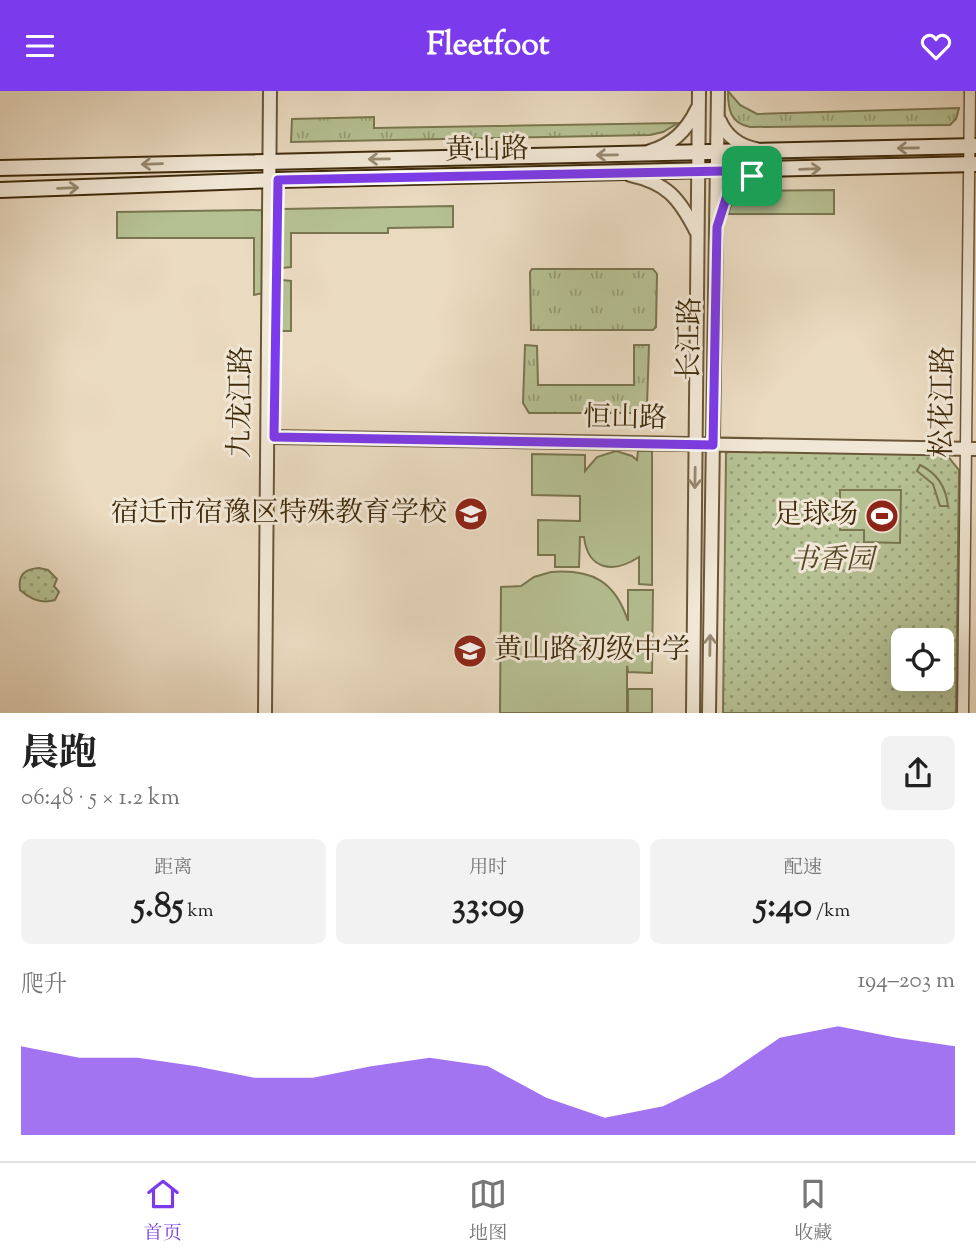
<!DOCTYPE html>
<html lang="zh">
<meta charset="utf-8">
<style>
:root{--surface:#fff;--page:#f2f2f2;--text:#222;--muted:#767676;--line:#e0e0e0;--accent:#7c3aed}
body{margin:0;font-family:"Sorts Mill Goudy","Noto Serif SC",serif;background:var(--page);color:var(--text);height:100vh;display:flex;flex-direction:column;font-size:26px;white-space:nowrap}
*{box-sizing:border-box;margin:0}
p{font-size:23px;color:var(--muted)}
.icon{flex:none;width:38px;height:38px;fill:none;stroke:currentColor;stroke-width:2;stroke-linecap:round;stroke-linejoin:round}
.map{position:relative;height:622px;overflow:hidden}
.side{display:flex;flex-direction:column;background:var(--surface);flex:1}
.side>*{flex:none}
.tools{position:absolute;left:891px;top:537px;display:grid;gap:14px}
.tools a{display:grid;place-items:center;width:63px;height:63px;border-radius:10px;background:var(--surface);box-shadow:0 7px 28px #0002;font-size:35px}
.pin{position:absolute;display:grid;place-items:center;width:60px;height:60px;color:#fff;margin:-30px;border-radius:14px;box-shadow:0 4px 10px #0006}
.round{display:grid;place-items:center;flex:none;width:74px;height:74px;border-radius:10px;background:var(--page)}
.summary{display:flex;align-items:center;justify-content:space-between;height:119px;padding:0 21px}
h1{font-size:38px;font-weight:700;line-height:52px}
.metrics{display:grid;grid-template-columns:repeat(3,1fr);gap:10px;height:119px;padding:7px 21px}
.metrics div{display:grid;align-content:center;border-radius:10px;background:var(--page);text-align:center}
.metrics b{font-size:35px;font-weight:700}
.metrics small{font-size:19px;font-weight:400}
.metrics p{font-size:19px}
.chart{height:196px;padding:14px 21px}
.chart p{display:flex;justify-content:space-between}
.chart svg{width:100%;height:126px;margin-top:7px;fill:var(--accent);opacity:.7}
header{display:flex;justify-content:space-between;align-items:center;height:91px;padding:0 21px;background:var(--accent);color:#fff;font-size:32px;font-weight:700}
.menu{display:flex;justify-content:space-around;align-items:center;height:98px;border-top:2px solid var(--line);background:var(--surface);font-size:19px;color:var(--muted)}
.menu a{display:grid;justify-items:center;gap:4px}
.menu .current{color:var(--accent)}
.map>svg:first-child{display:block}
.grass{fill:url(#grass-tufts);stroke:#7a764f;stroke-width:2}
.park{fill:url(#park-dots);stroke:#7a764f;stroke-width:2;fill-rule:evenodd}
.garden{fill:#b5c093;stroke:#7a764f;stroke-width:2}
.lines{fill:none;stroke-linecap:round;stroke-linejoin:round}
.minor-casing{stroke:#6a5738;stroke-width:13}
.tertiary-casing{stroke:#6a5738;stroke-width:16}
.secondary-casing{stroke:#402b0b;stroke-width:18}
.minor{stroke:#f1e7d6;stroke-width:10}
.tertiary{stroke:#f1e7d6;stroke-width:12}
.secondary{stroke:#f1e7d6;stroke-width:14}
.oneway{stroke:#988970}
.route-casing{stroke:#fff;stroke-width:14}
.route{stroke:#7c3aed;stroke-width:9}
.labels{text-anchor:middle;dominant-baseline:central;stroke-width:6;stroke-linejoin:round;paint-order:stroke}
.street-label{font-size:28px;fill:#402b0b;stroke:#f1e7d6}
.poi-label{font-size:28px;fill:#402b0b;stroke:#f1e7d6;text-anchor:end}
.park-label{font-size:28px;font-style:italic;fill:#574926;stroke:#f1e7d6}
</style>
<header><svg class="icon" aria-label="menu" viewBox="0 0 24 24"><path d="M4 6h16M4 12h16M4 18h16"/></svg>Fleetfoot<svg class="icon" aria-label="heart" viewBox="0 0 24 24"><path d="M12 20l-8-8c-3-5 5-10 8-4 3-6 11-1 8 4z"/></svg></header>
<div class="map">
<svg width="976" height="622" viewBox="0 0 976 622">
<defs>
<pattern id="grass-tufts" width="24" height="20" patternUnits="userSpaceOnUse" patternTransform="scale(1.75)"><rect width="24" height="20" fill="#b5c093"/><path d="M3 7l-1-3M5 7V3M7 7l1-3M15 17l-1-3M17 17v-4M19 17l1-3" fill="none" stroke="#959c76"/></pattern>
<pattern id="park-dots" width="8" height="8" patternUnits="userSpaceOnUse" patternTransform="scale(1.75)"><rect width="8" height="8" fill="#b5c093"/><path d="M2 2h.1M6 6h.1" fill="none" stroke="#959c76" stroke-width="1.8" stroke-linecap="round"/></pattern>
</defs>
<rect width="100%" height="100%" fill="#eadac0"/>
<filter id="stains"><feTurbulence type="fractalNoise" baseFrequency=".00286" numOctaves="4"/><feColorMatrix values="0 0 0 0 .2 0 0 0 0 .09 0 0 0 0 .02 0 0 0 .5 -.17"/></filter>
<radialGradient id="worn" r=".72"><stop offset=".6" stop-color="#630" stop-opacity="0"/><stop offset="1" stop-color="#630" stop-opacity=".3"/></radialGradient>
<!-- grass -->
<g class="grass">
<path d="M728 0 740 14 757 23 959 17 956 28 950 34 750 36C730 32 728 18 728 0Z"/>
<path d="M374 26V37L678 32 663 41 650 44 291 51 292 28Z"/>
<path d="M532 178H653L657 183 656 236 653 239H531L530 181Z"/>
<path d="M525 254 537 255 538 294H634V254H649L647 315H643V322H529L523 312Z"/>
</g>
<!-- park -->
<g class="park">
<path d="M730 360 946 363 959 379 956 622H723L726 362ZM903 550H942V588H903Z"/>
<path d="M39 477 48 479 57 488 54 495 59 501 55 509C42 513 30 508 20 499 18 484 24 478 39 477Z"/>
</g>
<!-- garden -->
<g class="garden">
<path d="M834 99V123H727V112L734 100Z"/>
<path d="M453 115V136L388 137V142H291V176L282 177V118Z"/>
<path d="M264 119 263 202 254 204V147H117V121Z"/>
<path d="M282 189 291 190V240H281Z"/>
<path d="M616 360 632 365 637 369 638 360H652V494L639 493V466C613 483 588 479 584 446H580L579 476H555V464H538V429L580 430V405L532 404V363L585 364V380L597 366Z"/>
<path d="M920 374C937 382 946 396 948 415H940L933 393 917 380Z"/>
<path d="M840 399H901L900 452 864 451V439H840Z"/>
<path d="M551 481C592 478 615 490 628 530V499H653L652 582 628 581 627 575V622H500L501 496 521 495 534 486Z"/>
<rect x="628" y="598" width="24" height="24"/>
</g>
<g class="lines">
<defs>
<path id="minor" d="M963 622 970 0"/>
<g id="tertiary">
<path d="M720 30C726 45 740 55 756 58"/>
<path d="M650 60C672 54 687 39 697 18"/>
<path d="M630 84C667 92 679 107 696 140"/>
<path d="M722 119C728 95 746 87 769 80"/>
<path d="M274 346 976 358"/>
<path d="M265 622 270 0"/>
<path d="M693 622 699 0"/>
<path d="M709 622 718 0"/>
</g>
<g id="secondary">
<path d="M0 77 976 55"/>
<path d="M0 99 278 89 976 73"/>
</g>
</defs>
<!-- minor casing -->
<use href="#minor" class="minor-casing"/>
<!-- tertiary casing -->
<use href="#tertiary" class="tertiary-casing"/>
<!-- secondary casing -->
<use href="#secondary" class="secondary-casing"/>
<!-- minor -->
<use href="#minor" class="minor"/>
<!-- tertiary -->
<use href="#tertiary" class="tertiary"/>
<!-- secondary -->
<use href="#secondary" class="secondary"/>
</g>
<!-- one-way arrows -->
<defs><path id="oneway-shaft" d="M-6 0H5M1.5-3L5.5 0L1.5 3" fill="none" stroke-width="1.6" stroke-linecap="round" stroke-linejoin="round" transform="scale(1.75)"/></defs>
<g class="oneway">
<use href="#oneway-shaft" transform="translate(908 57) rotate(179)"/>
<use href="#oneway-shaft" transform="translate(607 64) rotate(179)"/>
<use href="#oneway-shaft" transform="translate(379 68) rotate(179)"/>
<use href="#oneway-shaft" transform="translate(152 73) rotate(178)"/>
<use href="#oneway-shaft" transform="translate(810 78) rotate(-2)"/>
<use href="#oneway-shaft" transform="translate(68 97) rotate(-2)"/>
<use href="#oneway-shaft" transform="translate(695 387) rotate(91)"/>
<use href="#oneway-shaft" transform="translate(710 554) rotate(-89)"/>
</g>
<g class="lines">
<defs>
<path id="route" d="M773 79 741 91 728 101 717 136 713 354 274 346 278 89Z"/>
</defs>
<!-- route casing -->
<use href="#route" class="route-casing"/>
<!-- route -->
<use href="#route" class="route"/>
</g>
<!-- icons -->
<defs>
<symbol id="school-disc" viewBox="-11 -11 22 22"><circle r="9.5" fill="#8f2418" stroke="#f1e7d6"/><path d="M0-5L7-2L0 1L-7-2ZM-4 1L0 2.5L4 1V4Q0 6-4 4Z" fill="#fff"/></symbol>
<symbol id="stadium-disc" viewBox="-11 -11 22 22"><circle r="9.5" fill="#8f2418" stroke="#f1e7d6"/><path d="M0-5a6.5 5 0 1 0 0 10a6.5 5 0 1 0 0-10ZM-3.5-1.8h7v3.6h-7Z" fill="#fff"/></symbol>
</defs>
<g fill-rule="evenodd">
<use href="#school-disc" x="452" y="404" width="38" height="38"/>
<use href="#stadium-disc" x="863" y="406" width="38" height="38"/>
<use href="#school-disc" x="451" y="541" width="38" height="38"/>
</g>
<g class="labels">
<!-- street labels -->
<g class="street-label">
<text transform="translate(487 60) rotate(-1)">黄山路</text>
<text transform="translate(691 248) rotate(-89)">长江路</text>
<text transform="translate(242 311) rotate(-89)">九龙江路</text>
<text transform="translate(944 311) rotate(-89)">松花江路</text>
<text transform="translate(625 328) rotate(1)">恒山路</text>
</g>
<!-- poi labels -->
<g class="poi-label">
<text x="447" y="423">宿迁市宿豫区特殊教育学校</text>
<text x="858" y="425">足球场</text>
<text x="494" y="560" text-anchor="start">黄山路初级中学</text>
</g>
<!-- park labels -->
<g class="park-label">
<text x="832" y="470">书香园</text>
</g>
</g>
<rect width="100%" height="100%" filter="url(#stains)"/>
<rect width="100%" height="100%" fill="url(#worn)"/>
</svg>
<div class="tools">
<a><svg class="icon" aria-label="locate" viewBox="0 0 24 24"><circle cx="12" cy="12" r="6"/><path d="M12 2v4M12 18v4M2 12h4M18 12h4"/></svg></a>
</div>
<div class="pin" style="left:752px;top:85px;background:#1e9e55"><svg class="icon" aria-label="arrive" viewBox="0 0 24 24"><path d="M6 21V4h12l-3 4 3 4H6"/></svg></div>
</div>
<section class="side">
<div class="summary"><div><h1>晨跑</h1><p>06:48 · 5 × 1.2 km</p></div><a class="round"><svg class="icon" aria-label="share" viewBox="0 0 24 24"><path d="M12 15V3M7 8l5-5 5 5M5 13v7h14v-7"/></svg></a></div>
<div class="metrics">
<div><p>距离</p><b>5.85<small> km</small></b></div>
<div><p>用时</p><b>33:09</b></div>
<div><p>配速</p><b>5:40<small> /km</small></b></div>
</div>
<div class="chart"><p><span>爬升</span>194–203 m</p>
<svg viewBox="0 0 160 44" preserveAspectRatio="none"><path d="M0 44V13L10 17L20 17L30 20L40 24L50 24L60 20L70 17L80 20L90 31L100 38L110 34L120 24L130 10L140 6L150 10L160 13V44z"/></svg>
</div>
</section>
<nav class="menu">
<a class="current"><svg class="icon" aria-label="home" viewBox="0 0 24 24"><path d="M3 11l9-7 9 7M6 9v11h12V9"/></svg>首页</a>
<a><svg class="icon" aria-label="map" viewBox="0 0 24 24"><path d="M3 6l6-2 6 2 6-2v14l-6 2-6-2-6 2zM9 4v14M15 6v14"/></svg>地图</a>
<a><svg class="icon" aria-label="saved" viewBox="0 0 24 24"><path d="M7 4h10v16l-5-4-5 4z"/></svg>收藏</a>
</nav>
